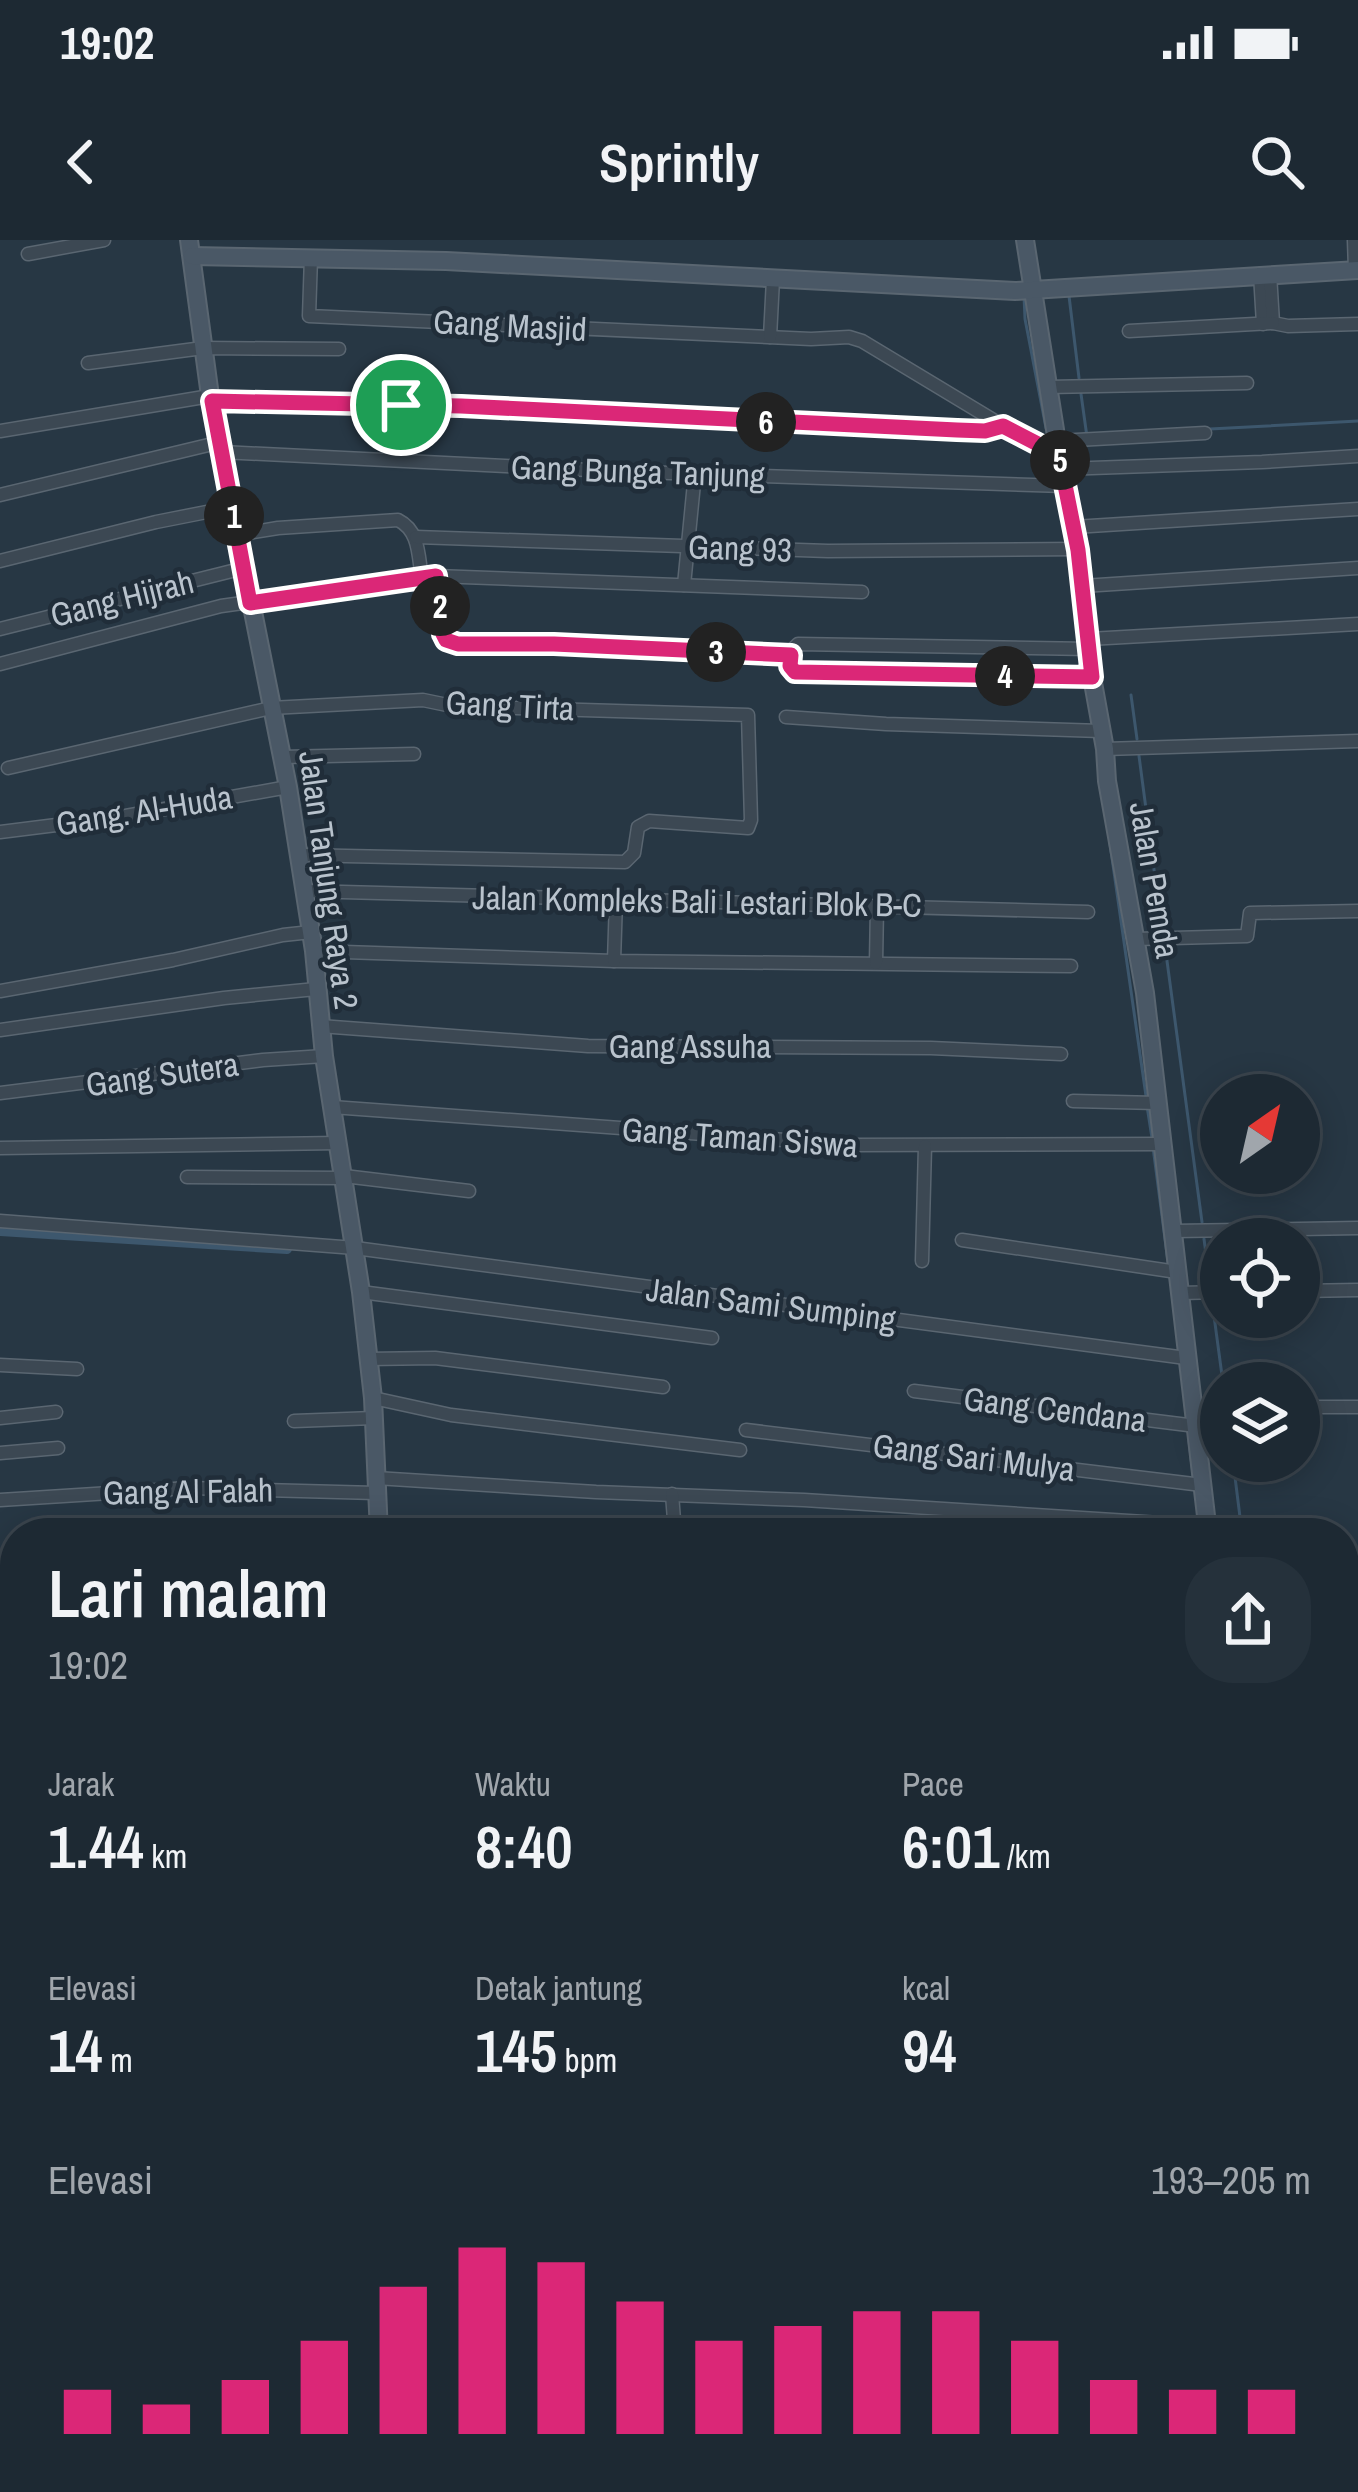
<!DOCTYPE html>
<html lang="id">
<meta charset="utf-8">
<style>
:root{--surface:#1d2933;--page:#25313b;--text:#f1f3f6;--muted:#a0a6ac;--line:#3b454e;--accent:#db2777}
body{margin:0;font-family:"Archivo Narrow",sans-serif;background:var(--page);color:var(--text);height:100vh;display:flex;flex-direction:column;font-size:45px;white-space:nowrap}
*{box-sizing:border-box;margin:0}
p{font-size:39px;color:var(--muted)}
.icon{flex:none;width:66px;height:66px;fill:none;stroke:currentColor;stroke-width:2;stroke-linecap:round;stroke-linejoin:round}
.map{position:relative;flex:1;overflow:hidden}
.details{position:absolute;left:0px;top:1278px;width:1359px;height:975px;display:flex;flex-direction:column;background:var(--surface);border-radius:48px 48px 0 0;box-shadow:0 6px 30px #0003,0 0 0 3px var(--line)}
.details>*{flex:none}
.needle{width:78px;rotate:34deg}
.controls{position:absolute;left:1200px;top:834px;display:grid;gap:24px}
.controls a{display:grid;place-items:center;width:120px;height:120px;border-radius:50%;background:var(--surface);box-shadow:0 6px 30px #0003,0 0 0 3px var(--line);font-size:60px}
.pin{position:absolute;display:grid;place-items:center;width:102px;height:102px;color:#fff;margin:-51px;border:6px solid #fff;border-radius:50%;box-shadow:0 3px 12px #0007}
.km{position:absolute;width:60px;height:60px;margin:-30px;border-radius:50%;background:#222;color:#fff;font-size:33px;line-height:60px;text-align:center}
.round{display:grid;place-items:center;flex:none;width:126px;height:126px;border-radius:48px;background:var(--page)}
.head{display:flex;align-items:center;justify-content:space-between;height:204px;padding:0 48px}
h1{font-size:66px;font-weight:600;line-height:90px}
.metrics{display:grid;grid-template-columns:repeat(3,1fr);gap:18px;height:204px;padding:12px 48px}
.metrics div{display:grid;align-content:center}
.metrics b{font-size:60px;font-weight:600}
.metrics small{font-size:33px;font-weight:400}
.metrics p{font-size:33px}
.chart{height:336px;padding:24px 48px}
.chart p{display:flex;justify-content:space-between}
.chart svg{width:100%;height:216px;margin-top:12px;stroke:var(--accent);stroke-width:6}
.status{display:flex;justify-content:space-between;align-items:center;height:84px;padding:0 60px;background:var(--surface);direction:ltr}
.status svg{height:33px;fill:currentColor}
header{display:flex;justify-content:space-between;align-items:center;height:156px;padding:0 48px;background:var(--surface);font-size:54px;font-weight:600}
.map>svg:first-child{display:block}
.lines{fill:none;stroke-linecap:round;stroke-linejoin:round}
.stream{stroke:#3d576d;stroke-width:3}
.canal{stroke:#3d576d;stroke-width:10}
.street-casing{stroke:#5a6671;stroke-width:15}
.secondary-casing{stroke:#5a6671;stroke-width:20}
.street{stroke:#3c4853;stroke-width:12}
.secondary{stroke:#4a5866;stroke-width:16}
.route-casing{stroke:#fff;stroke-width:24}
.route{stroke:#db2777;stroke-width:15}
.labels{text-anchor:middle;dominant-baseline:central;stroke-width:9;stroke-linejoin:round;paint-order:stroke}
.street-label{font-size:33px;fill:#b9c3cd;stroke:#202d39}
</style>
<div class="status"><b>19:02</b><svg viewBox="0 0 49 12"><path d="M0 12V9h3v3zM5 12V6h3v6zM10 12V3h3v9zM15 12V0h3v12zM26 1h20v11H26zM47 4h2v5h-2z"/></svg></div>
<header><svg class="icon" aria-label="back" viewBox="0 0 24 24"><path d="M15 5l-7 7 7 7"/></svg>Sprintly<svg class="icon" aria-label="search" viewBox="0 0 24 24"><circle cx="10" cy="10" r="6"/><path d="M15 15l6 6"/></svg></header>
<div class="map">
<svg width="1358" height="2252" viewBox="0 0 1358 2252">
<rect width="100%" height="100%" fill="#273744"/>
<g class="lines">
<!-- stream -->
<g class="stream">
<path d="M1024 56 1025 79 1046 188"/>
<path d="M1069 56 1079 138"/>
<path d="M1081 154 1087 197"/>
<path d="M1210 189 1358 181"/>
<path d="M1065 286 1068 306"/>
<path d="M1069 316 1077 377"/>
<path d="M1131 455 1137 499"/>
<path d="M1139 516 1162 690"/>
<path d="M1110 604 1146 856"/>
<path d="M1165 706 1202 982"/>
<path d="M1147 866 1152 898"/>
<path d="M1153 907 1168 1022"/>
<path d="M1204 999 1210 1044"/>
<path d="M1212 1061 1223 1143"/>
<path d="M1189 1201 1193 1235"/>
<path d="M1233 1221 1242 1293"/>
<path d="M1344 1357H1358"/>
</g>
<!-- canal -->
<path class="canal" d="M0 991 287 1009"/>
<defs>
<g id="street">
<path d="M1354 0 1355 30"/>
<path d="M28 14 104 0"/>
<path d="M311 17 309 76 811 99 849 97 862 101 1003 186 1059 215"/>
<path d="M1260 34 1263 84"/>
<path d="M1270 34 1273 83 1288 86 1358 84"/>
<path d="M1129 91 1273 83"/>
<path d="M770 97 773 39"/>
<path d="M88 123 203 108 339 109"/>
<path d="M1048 147 1247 143"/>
<path d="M213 161 461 166 957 190 985 191 1003 186"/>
<path d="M0 191 210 156"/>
<path d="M1058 201 1205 193"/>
<path d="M222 212 609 231 1065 246"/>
<path d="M1063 229 1262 222 1358 216"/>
<path d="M0 255 221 202"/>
<path d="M1074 287 1358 269"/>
<path d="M236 295 278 288 398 280C420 291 418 316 422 338"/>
<path d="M416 297 828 311 1078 309"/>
<path d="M0 321 156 282 232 267"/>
<path d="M436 336 443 394 451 403 554 404 791 415"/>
<path d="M684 345 695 233"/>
<path d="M1083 346 1358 328"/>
<path d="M0 389 244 328"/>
<path d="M1089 399 1358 384"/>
<path d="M1090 409 798 404 792 410 790 426 795 432 1092 437"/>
<path d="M0 424 221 366 436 336 862 352"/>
<path d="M786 477 886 484 1101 491"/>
<path d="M1105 509 1358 501"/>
<path d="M282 517 414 514"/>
<path d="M8 528 271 468 423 460 452 466 748 475 751 580 748 588 649 581 638 587 634 613 625 622 299 615"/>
<path d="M0 592 120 577 288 547"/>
<path d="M305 651 1088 672"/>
<path d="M1136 699 1247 696 1250 673 1358 671"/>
<path d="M314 711 614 721 1071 726"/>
<path d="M614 721 616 660"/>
<path d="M876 723 877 666"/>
<path d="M0 751 173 720 283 695 311 692"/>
<path d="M320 786 588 806 931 808 1061 814"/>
<path d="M0 790 224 758 316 749"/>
<path d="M0 853 263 820 324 816"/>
<path d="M1073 861 1157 863"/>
<path d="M332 867 853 905 1163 904"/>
<path d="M0 908 339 903"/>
<path d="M344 936 469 951"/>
<path d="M187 937 344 938"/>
<path d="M0 981 355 1008 1186 1118"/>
<path d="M1174 991 1358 988"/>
<path d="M962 1000 1177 1032"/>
<path d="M922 1021 925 906"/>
<path d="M1299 1051 1358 1050"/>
<path d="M361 1052 712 1098"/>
<path d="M1180 1053 1221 1052"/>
<path d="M367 1119 435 1118 663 1147"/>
<path d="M0 1125 77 1129"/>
<path d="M914 1151 1196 1186"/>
<path d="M373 1158 451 1175 740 1210"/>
<path d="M1299 1167H1358"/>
<path d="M1195 1169H1221"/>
<path d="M0 1178 56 1172"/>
<path d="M294 1181 374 1178"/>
<path d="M746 1190 1202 1245"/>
<path d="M0 1213 58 1208"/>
<path d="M376 1238 596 1252 804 1260 1207 1286"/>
<path d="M672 1254 675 1293"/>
<path d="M0 1260 189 1248 376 1253"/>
<path d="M379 1291 434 1293"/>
<path d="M0 1389 15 1388"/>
<path d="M1344 1444H1358"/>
<path d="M1344 1476 1358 1475"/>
<path d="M0 1488 15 1487"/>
<path d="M1344 1532 1358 1531"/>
<path d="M1344 1588 1358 1587"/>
<path d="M1344 1643H1358"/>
<path d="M0 1654H15"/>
<path d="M1344 1700H1358"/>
<path d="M0 1707H15"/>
<path d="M1344 1754 1358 1753"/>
<path d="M0 1758H15"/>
<path d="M1344 1817 1358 1815"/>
<path d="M1344 1872 1358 1871"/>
<path d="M0 1930 15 1929"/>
<path d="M1344 1946 1358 1944"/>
<path d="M0 1971 15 1970"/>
<path d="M0 2004 15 2003"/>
<path d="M0 2077 15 2076"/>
<path d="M0 2128H15"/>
<path d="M0 2152H15"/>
<path d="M0 2223H15"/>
<path d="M307 2252 412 2238"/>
</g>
<g id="secondary">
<path d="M189 0 210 156 288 547 314 711 324 816 361 1052 373 1158 379 1293"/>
<path d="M1025 0 1059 215 1078 309 1092 437 1105 509 1107 541 1145 753 1208 1293"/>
<path d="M192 16 446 21 1015 51 1358 30"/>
<path d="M475 2238 477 2252"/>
<path d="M1329 2238 1330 2252"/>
</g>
</defs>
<!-- street casing -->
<use href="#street" class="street-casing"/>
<!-- secondary casing -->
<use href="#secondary" class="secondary-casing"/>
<!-- street -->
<use href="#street" class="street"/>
<!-- secondary -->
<use href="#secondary" class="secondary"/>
</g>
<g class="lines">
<defs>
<path id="route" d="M212 161 461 166 957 190 985 191 1003 186 1059 215 1078 310 1092 437 795 432 790 426 791 415 554 404H458L446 400 443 394 436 336 250 363Z"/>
</defs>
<!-- route casing -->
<use href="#route" class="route-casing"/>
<!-- route -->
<use href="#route" class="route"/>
</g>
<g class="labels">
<!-- street labels -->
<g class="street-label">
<text transform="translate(510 85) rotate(3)">Gang Masjid</text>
<text transform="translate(638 231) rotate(2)">Gang Bunga Tanjung</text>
<text transform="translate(740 308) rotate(2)">Gang 93</text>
<text transform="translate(122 358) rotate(-14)">Gang Hijrah</text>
<text transform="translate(510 465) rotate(3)">Gang Tirta</text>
<text transform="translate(144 570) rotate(-9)">Gang. Al-Huda</text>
<text transform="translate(329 640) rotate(82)">Jalan Tanjung Raya 2</text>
<text transform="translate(1155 640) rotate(80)">Jalan Pemda</text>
<text transform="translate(697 661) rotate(1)">Jalan Kompleks Bali Lestari Blok B-C</text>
<text x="690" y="806">Gang Assuha</text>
<text transform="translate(162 834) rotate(-8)">Gang Sutera</text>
<text transform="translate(740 897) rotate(4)">Gang Taman Siswa</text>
<text transform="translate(771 1064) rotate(7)">Jalan Sami Sumping</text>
<text transform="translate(1055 1169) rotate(7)">Gang Cendana</text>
<text transform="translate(974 1217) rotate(7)">Gang Sari Mulya</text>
<text transform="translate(188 1251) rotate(-1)">Gang Al Falah</text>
</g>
</g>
</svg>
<div class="controls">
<a><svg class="needle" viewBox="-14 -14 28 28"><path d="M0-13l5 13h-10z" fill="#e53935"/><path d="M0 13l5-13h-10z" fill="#a0a6ac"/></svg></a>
<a><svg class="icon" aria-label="locate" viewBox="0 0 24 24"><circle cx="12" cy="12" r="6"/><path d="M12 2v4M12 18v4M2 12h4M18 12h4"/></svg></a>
<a><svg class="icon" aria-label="layers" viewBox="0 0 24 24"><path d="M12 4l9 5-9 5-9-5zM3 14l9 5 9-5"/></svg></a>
</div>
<div class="pin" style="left:401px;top:165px;background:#1e9e55"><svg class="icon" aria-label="arrive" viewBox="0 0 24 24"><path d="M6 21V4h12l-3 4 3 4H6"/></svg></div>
<b class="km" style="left:234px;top:276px">1</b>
<b class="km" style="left:440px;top:366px">2</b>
<b class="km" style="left:716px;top:412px">3</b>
<b class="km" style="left:1005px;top:436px">4</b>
<b class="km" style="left:1060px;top:220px">5</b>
<b class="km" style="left:766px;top:182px">6</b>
<section class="details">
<div class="head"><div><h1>Lari malam</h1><p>19:02</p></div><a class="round"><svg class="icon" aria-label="share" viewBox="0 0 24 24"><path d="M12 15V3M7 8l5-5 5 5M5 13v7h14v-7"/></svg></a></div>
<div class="metrics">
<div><p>Jarak</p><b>1.44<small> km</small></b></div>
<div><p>Waktu</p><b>8:40</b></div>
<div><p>Pace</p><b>6:01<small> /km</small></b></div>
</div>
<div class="metrics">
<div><p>Elevasi</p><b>14<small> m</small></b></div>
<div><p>Detak jantung</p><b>145<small> bpm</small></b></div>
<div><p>kcal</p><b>94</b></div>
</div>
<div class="chart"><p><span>Elevasi</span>193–205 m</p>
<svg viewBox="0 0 160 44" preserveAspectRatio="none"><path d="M5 44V35M15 44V38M25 44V33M35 44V25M45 44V14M55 44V6M65 44V9M75 44V17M85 44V25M95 44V22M105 44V19M115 44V19M125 44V25M135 44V33M145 44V35M155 44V35"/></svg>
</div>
</section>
</div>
